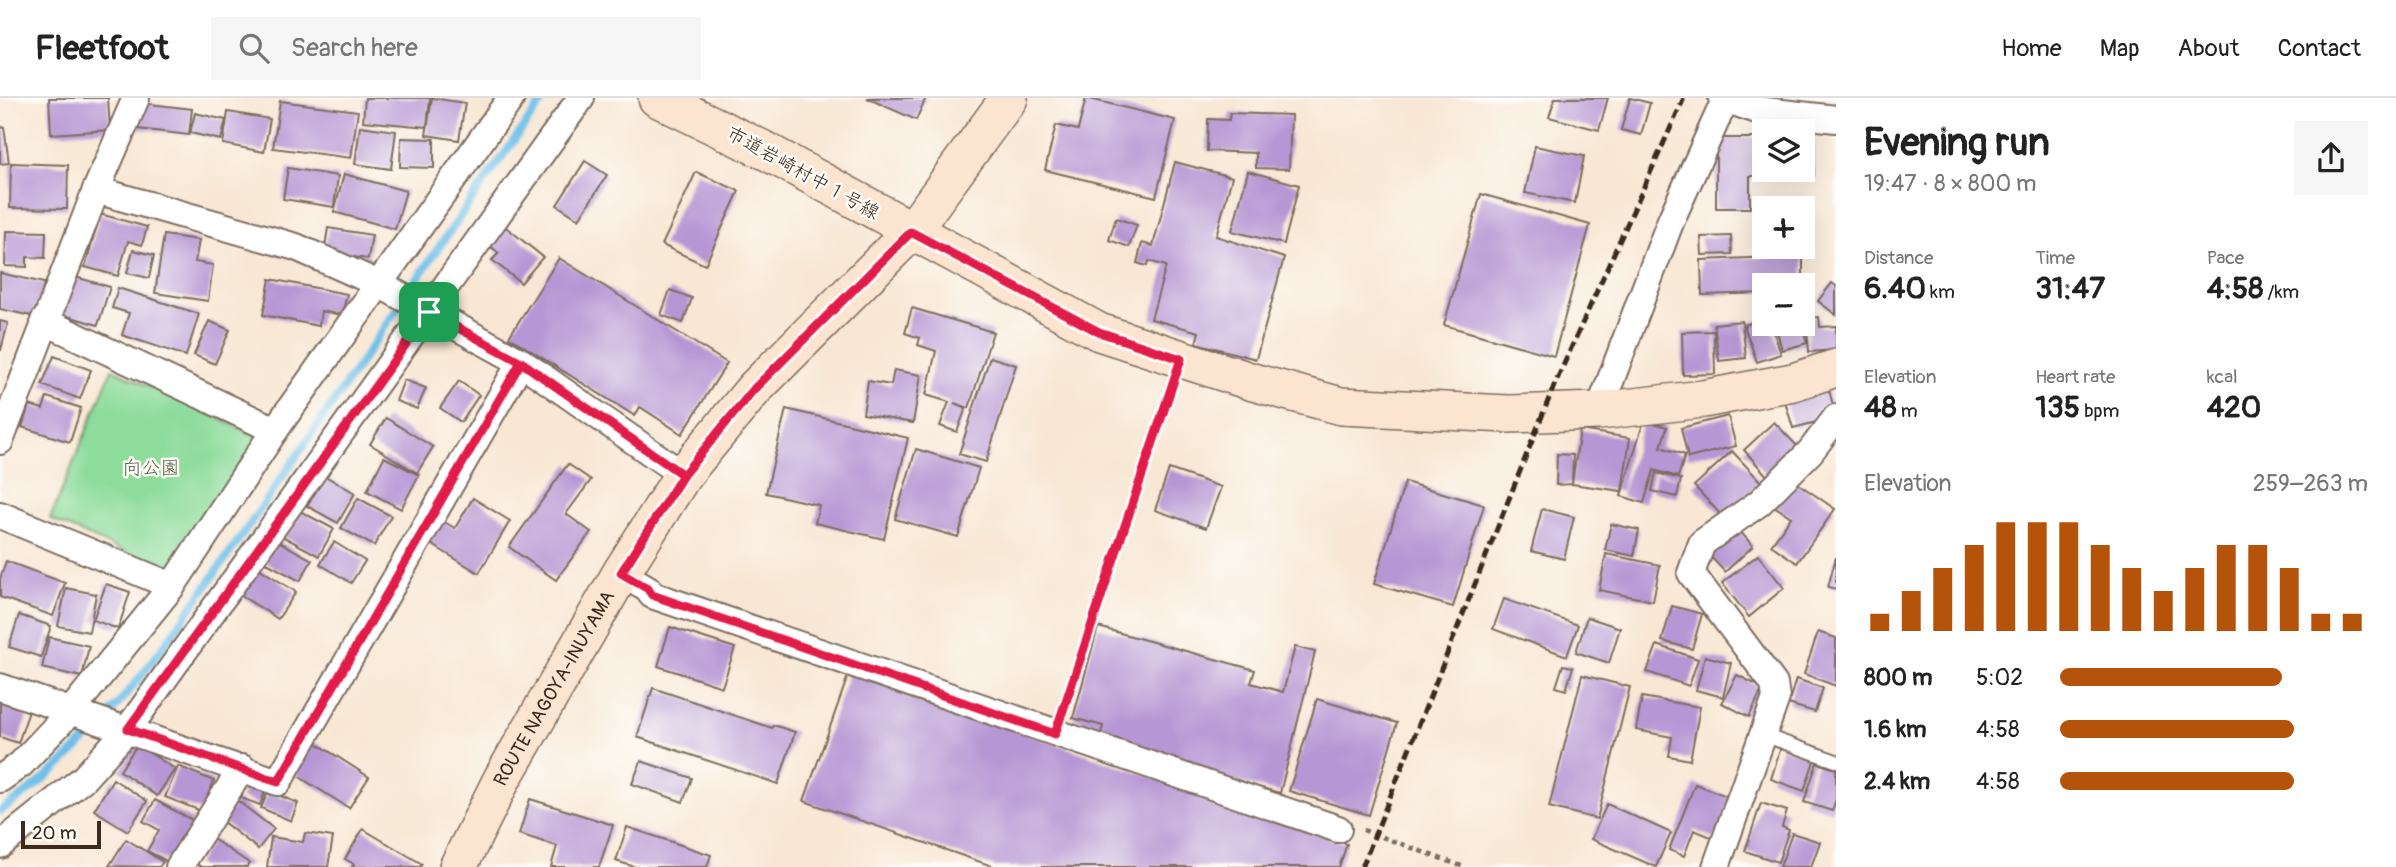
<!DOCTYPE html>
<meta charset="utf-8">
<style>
:root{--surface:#fff;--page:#f6f6f6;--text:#222;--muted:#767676;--line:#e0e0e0;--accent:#b45309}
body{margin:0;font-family:Pangolin,"Klee One",sans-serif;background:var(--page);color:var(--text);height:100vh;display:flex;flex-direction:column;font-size:26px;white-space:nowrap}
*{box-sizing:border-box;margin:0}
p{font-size:23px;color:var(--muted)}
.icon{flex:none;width:38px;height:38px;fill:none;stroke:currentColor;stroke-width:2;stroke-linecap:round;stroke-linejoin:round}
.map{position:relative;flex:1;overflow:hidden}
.panel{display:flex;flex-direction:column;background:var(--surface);width:560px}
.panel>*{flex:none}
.controls{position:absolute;left:1752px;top:21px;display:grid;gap:14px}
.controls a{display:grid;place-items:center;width:63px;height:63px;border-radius:0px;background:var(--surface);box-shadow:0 7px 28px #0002;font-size:35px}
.scale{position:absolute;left:21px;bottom:18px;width:80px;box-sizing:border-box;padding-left:7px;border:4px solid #3b2a1e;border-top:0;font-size:19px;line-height:24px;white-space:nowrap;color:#3b2a1e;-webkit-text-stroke:5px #fdfcf7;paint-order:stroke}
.pin{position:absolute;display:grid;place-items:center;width:60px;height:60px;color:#fff;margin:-30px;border-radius:14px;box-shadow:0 4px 10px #0006}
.round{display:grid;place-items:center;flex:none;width:74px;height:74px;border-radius:0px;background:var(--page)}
.overview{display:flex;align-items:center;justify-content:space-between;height:119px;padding:0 28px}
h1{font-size:38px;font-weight:700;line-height:52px}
.metrics{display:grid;grid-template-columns:repeat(3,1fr);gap:10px;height:119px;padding:7px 28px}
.metrics div{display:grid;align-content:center}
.metrics b{font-size:30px;font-weight:700}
.metrics small{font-size:19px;font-weight:400}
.metrics p{font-size:19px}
.chart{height:196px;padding:14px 28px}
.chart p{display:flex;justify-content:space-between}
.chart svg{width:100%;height:126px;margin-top:7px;stroke:var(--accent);stroke-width:6}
ul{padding:0 28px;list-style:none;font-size:23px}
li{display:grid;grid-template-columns:112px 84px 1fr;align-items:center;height:52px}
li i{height:18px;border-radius:9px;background:var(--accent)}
header{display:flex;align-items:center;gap:42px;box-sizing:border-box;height:98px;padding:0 35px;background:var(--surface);border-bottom:2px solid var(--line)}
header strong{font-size:33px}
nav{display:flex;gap:38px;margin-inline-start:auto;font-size:24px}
.search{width:490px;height:63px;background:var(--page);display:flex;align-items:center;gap:18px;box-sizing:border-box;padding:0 24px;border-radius:0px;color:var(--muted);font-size:26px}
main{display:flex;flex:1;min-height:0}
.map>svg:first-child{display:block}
.green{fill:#8ddc9b;stroke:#64835c;stroke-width:2}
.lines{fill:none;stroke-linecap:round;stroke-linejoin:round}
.stream{stroke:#6ec0ea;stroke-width:8}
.building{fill:#b696d4}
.lane-casing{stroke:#7d6c5e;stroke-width:16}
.street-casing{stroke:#7d6c5e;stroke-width:30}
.secondary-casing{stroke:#7d6c5e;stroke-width:40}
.path{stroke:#7d6c5e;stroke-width:4.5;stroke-dasharray:5 5;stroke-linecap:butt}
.lane{stroke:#fff;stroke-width:12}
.street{stroke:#fff;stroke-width:26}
.secondary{stroke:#fce5d0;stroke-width:37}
.rail{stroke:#3b2a1e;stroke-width:5;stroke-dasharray:10 5;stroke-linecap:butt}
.route-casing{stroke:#fff;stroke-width:14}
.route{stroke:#e11d48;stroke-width:9}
.labels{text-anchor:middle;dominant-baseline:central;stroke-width:5;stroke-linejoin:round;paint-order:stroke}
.street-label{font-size:19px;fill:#3b2a1e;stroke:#fdfcf7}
.park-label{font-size:19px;fill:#545f44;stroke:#fdfcf7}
</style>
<header>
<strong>Fleetfoot</strong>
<div class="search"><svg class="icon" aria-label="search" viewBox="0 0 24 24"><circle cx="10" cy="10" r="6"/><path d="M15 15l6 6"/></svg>Search here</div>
<nav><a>Home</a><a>Map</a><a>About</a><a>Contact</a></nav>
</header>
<main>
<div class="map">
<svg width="1836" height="769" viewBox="0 0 1836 769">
<rect width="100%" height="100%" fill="#fdfcf7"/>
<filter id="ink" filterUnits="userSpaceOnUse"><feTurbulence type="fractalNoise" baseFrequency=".0143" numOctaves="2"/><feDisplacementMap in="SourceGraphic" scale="14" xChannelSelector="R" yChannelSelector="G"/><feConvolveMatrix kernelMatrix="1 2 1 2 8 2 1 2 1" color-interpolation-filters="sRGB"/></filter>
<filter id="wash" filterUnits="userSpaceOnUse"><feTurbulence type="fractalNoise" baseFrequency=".00686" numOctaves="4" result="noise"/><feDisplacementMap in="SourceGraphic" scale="28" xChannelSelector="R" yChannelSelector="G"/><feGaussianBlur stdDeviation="1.57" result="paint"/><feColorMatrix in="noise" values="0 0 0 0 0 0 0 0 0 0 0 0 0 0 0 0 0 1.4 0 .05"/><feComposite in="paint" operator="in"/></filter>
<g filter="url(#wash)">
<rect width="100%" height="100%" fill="#f8e7d4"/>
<!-- green -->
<path class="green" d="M112 271 259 339 170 474 50 421Z"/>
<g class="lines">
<!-- stream -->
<path class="stream" d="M0 713C98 652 165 546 231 453 337 304 435 148 545 0"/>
</g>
<g id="blocks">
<!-- building -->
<g class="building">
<path d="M49 0H108L110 32 51 36Z"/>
<path d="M365 0H430L427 29 363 23Z"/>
<path d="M432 0 465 5 459 42 426 37Z"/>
<path d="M867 0H926L916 22Z"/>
<path d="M1086 0 1175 22 1156 99 1045 72 1056 27 1078 32Z"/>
<path d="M1555 0H1608L1599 32 1549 19Z"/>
<path d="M1630 0 1650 5 1641 37 1621 32Z"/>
<path d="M280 3 358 13 351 60 273 50Z"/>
<path d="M141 5 192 11 189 37 138 31Z"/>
<path d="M228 14 270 21 264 54 223 46Z"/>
<path d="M195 15 226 22 221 42 190 35Z"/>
<path d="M1230 15 1291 17 1289 71 1256 70V55L1207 53 1208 21 1229 22Z"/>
<path d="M360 28 396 33 391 71 355 66Z"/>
<path d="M4 29 9 65 0 66V30Z"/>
<path d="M401 40 434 41V70L400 69Z"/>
<path d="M1716 40H1764V72H1802V40H1814V78H1750V110H1716Z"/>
<path d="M1535 48 1584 58 1575 105 1525 95Z"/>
<path d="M585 63 607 77 579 121 557 107Z"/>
<path d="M1175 64 1232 79 1216 138 1284 160 1256 261 1196 245 1199 234 1151 221 1166 168 1149 163 1147 168 1137 165 1142 145 1153 148Z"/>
<path d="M11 65 68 67 67 111 10 110Z"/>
<path d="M288 70 338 78 334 109 283 101Z"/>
<path d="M1248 73 1299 87 1284 146 1232 133Z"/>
<path d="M696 74 739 93 705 167 662 147Z"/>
<path d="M344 76 406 93 395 131 334 114Z"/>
<path d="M1481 96 1590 127 1554 258 1444 227Z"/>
<path d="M100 116 147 129 142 147 128 143 118 178 85 169Z"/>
<path d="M1116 120 1137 127 1129 149 1109 142Z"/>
<path d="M501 125 543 159 521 185 492 162 499 155 485 144Z"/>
<path d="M328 130 372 137 368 161 324 155Z"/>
<path d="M6 133 46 134 45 160 27 159V169L5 168Z"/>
<path d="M164 137 199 142 195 164 213 167 208 203 155 195Z"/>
<path d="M1731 138 1732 156 1702 157 1701 139Z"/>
<path d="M1773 149H1803V187H1764V195L1702 197 1701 162 1773 159Z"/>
<path d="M133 152 154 157 149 180 127 175Z"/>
<path d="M559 160 727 265 682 336 640 309 635 318 509 239Z"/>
<path d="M0 175 44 185 36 219 0 211Z"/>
<path d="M72 178 110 189 98 227 61 216Z"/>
<path d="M270 181 347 196 342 217 321 213 319 228 263 217Z"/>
<path d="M1832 185 1836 188V217L1818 203Z"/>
<path d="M118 190 199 216 186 258 122 237 129 215 112 210Z"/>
<path d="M670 192 692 200 683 225 661 217Z"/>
<path d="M912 210 993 234 969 310 954 305 966 310 957 334 940 328 949 304 926 297 936 253 918 247 920 240 905 235Z"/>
<path d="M1819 219 1820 229 1836 228V252L1809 254 1806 220Z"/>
<path d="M1764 221V226H1771L1781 256 1757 264 1744 227Z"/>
<path d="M0 223 8 225 1 252H0Z"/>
<path d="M209 223 230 232 215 266 194 257Z"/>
<path d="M1742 223 1746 260 1719 263 1714 226Z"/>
<path d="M1775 226H1802L1807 245 1782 252Z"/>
<path d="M1714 233 1715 276 1683 277 1682 234Z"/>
<path d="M54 258 91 272 80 301 42 287Z"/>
<path d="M990 259 1016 267 986 364 959 356Z"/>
<path d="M894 272 921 277 913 325 863 316 868 283 891 287Z"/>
<path d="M404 282 426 290 417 311 396 303Z"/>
<path d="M459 283 479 297 461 324 440 310Z"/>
<path d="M1828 288 1836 319 1793 330 1784 300Z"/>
<path d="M47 299 81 310 70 344 22 329 29 307 43 311Z"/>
<path d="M786 311 908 340 884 441 815 425 819 407 766 395Z"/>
<path d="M1728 318 1736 348 1688 360 1681 330Z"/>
<path d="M386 320 433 349 417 375 370 346Z"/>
<path d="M1644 322 1667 329 1661 349 1685 357 1678 379 1654 372 1644 405 1621 398Z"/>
<path d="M1774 324 1800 351 1769 380 1744 352Z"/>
<path d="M1580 332 1630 340 1622 393 1572 386 1556 387 1557 356 1573 357 1572 385Z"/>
<path d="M916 351 979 370 958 439 895 421Z"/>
<path d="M1732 353 1761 384 1723 419 1694 388Z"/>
<path d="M384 359 419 377 401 411 367 393Z"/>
<path d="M568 366 591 382 566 416 591 434 556 482 509 449Z"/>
<path d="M1169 371 1221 389 1206 430 1155 412Z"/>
<path d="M1656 375 1681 381 1677 399 1652 393Z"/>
<path d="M325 378 355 395 338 425 307 408Z"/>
<path d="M1793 382 1835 411 1797 465 1771 447 1791 419 1774 408Z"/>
<path d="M1405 384 1484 407 1453 509 1374 486Z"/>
<path d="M358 400 391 418 374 448 341 430Z"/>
<path d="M473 400 510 423 479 475 426 443 439 421 455 430Z"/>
<path d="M296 411 334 431 319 458 282 438Z"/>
<path d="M1542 411 1574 419 1564 461 1531 453Z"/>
<path d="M1611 426 1639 432 1634 458 1605 452Z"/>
<path d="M1738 431 1753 448 1725 474 1709 457Z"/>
<path d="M276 442 312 462 300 483 263 463Z"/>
<path d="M334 444 365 463 351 485 320 466Z"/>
<path d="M1606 456 1660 467 1653 503 1599 492Z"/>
<path d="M1758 457 1784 490 1749 519 1722 485Z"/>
<path d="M1836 459V491L1828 489Z"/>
<path d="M6 463 65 485 53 518 0 499V481Z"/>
<path d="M257 469 296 494 278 521 240 497Z"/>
<path d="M106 486 130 494 118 531 93 522Z"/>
<path d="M66 490 96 496 89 534 58 528Z"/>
<path d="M1504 501 1578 527 1567 558 1493 531Z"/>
<path d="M1672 508 1702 516 1692 551 1662 543Z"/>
<path d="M19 517 51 528 41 559 9 549Z"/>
<path d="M1587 519 1620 530 1609 565 1576 554Z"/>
<path d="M670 529 735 550 722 589 658 568Z"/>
<path d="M1098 529 1255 572 1251 585 1283 594 1295 549 1315 554 1280 695 1098 646 1103 628 1073 620Z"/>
<path d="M1818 534 1836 540V588L1804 576Z"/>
<path d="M49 539 89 548 82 579 42 570Z"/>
<path d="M1657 547 1698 561 1689 588 1647 574Z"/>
<path d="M1705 558 1731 565 1723 599 1696 592Z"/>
<path d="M1563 567 1573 569 1566 592 1556 589Z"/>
<path d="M849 575 1347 746 1339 769H995L804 703Z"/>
<path d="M1582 577 1630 589 1597 721 1549 709Z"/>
<path d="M1737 577 1763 590 1749 619 1722 605Z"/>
<path d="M1796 581 1823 590 1815 614 1788 606Z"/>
<path d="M653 590 772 630 773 627 795 634 778 686 637 639Z"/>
<path d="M1642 599 1700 609 1690 662 1669 658 1672 639 1636 632Z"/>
<path d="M1317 601 1397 625 1369 717 1289 693Z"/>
<path d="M0 603 29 613 18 645 0 639Z"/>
<path d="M310 641 369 679 349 710 290 673Z"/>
<path d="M137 647 175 671 157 698 120 673Z"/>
<path d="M1781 649 1815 660 1804 693 1771 681Z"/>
<path d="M641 663 692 680 683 704 632 686Z"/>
<path d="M1817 665 1836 671V701L1832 713 1804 704Z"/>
<path d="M178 668 214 683 201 713 165 699Z"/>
<path d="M113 681 147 703 128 733 94 712Z"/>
<path d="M1695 686 1732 700 1716 741 1694 732 1684 758 1669 752Z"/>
<path d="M246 687 265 694 260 707 241 700Z"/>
<path d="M268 693 298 705 291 723 261 710Z"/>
<path d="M530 701 613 727 599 769H551L557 748 519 736Z"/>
<path d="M155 702 194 723 170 765 147 753 159 732 143 723Z"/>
<path d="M238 703 274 731 258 751 222 723Z"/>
<path d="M1761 705 1787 713 1782 729 1789 732 1778 764 1745 753Z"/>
<path d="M1607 706 1671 735 1656 769 1591 741Z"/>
<path d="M627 729 711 757 707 769H635L616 763Z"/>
<path d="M363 731 422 766 420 769H352L354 766 345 761Z"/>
<path d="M305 735 333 739 328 769H267L271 739 303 744Z"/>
<path d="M1792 735 1820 744 1811 769H1780Z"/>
<path d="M126 741 163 764 159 769 109 768Z"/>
<path d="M213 741 249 765 247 769H201L197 766Z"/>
</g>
</g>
</g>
<g filter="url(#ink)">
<use href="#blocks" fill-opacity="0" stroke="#7d6c5e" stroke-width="2"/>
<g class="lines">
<defs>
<path id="lane" d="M1763 637 1836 663"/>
<g id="street">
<path d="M1722 0 1757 12 1836 21"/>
<path d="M96 92 296 149 379 186 521 264 683 377"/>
<path d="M44 223 275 332"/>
<path d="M1599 313 1671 122 1726 0"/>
<path d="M0 343 96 92 136 0"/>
<path d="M0 417 172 488"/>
<path d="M621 475 648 491 652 497 1338 731"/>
<path d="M0 589 278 684 521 264"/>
<path d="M0 681 21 666 71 613 172 488 275 332 511 0"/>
<path d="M0 747 84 680 128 631 581 0"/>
<path d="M179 769 242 670"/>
<path d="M1716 769 1776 600 1774 586 1691 475 1702 445 1759 405 1810 354 1836 320"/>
</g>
<g id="secondary">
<path d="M657 0 766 53 1099 234 1253 284 1341 308 1508 316 1599 313 1703 301 1793 284 1836 270"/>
<path id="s1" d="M458 769 502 681 621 475 683 377 754 291 911 134 1009 0"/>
</g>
</defs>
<!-- lane casing -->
<use href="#lane" class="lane-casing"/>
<!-- street casing -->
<use href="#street" class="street-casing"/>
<!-- secondary casing -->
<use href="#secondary" class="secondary-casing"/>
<!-- path -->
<g class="path">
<path d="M1064 612 1172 288"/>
<path d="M1363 732 1464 769"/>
</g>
<!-- lane -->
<use href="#lane" class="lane"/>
<!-- street -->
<use href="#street" class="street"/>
<!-- secondary -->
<use href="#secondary" class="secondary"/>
<!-- rail -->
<path class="rail" d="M1362 769 1554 288 1684 0"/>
</g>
</g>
<g class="lines" filter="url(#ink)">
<defs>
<path id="route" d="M429 214 128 631 278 684 521 264 683 377 754 291 911 134 1099 234 1181 261 1055 636 652 497 648 491 621 475 683 377 521 264 429 214"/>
</defs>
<!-- route casing -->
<use href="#route" class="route-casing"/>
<!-- route -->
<use href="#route" class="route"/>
</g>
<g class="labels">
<!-- street labels -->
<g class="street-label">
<text transform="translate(803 75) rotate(29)">市道岩崎村中１号線</text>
<text stroke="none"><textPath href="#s1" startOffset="203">ROUTE NAGOYA-INUYAMA</textPath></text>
</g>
<!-- park labels -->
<g class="park-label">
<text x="151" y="370">向公園</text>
</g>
</g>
</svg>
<div class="controls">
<a><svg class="icon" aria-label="layers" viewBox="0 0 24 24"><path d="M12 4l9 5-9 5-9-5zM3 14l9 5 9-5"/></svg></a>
<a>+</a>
<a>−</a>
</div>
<div class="scale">20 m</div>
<div class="pin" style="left:429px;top:214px;background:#1e9e55"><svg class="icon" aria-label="arrive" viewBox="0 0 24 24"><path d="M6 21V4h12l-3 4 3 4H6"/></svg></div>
</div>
<section class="panel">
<div class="overview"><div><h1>Evening run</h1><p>19:47 · 8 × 800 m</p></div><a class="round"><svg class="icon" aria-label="share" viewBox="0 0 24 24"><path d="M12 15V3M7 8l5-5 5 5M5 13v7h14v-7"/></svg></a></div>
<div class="metrics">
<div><p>Distance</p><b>6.40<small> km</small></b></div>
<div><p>Time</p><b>31:47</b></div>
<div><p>Pace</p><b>4:58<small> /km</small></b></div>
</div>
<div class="metrics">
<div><p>Elevation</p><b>48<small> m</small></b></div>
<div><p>Heart rate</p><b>135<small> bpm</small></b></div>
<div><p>kcal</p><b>420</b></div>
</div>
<div class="chart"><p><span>Elevation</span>259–263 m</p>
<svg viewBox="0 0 160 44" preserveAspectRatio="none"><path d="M5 44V38M15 44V30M25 44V22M35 44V14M45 44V6M55 44V6M65 44V6M75 44V14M85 44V22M95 44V30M105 44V22M115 44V14M125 44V14M135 44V22M145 44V38M155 44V38"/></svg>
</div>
<ul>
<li><b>800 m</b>5:02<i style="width:72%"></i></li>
<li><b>1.6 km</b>4:58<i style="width:76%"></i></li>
<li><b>2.4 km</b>4:58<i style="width:76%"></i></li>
</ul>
</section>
</main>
